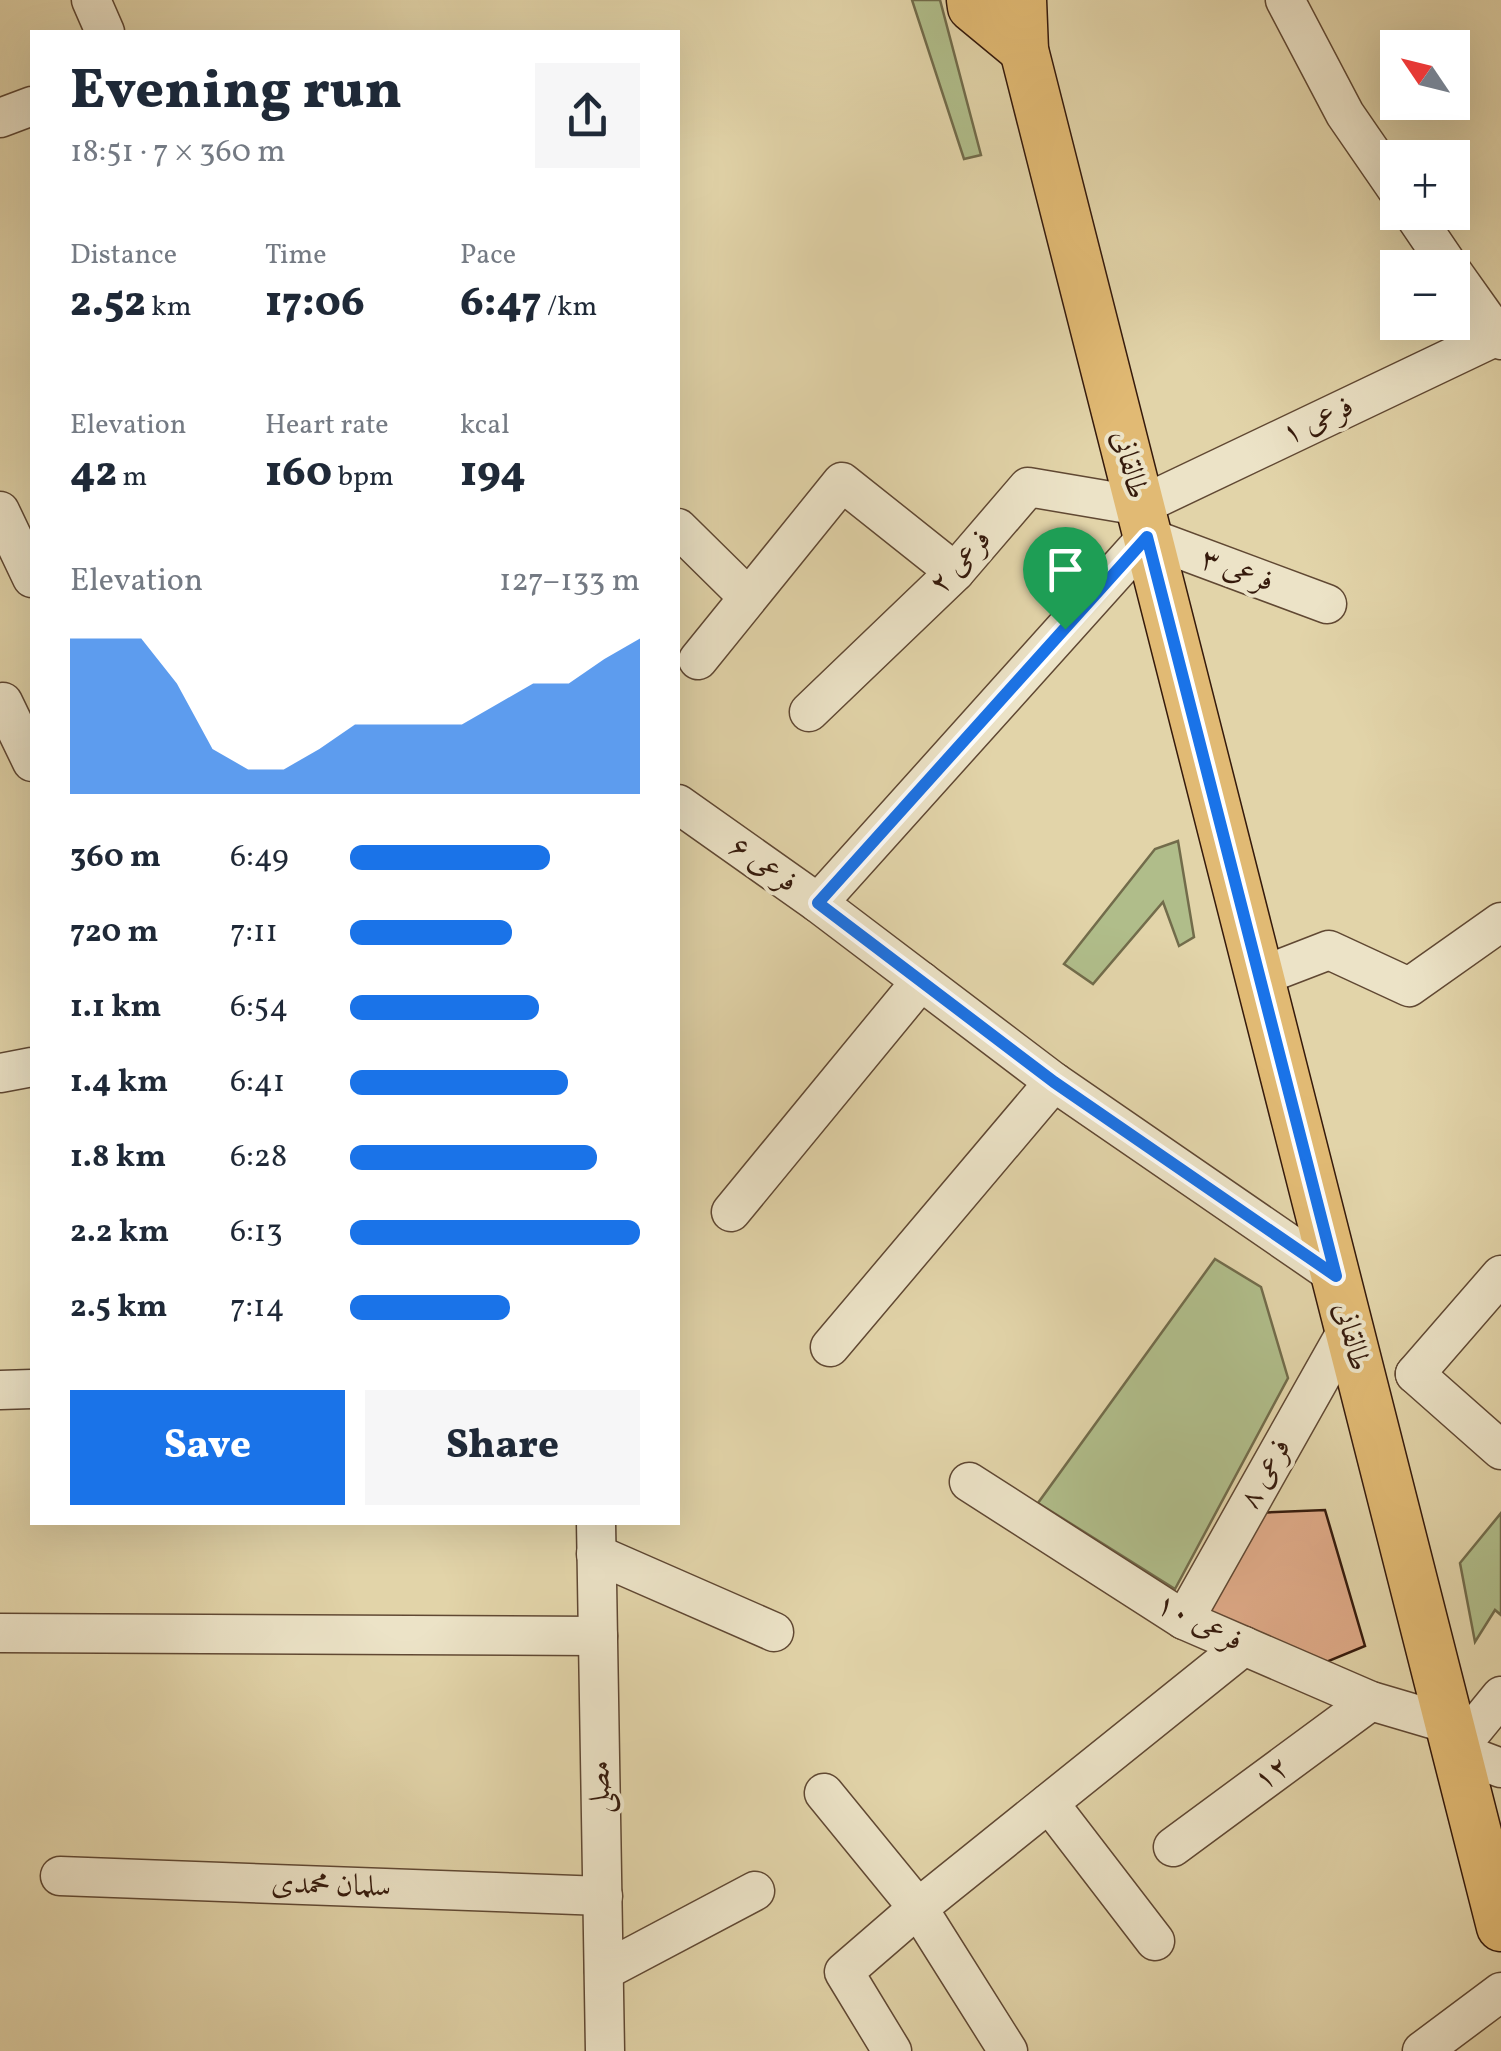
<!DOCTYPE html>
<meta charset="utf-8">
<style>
:root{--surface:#fff;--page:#f6f6f7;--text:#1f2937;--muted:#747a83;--accent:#1a73e8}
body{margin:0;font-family:Vollkorn,Amiri,serif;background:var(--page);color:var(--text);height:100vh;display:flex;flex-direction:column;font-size:38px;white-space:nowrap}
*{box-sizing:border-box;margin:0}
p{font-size:32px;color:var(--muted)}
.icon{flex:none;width:55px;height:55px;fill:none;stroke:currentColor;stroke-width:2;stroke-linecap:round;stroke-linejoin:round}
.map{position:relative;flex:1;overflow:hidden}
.panel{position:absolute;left:30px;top:30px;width:650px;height:1495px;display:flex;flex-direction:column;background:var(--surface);border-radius:0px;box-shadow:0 10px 40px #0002}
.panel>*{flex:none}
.needle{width:65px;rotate:305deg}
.fabs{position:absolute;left:1380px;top:30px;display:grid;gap:20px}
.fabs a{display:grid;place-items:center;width:90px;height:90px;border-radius:0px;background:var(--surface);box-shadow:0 10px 40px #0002;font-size:50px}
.pin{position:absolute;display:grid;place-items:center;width:85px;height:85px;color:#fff;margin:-102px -42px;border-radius:50% 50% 50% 0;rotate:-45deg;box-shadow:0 0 10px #0007}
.pin .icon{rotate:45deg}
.round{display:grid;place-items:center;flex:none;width:105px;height:105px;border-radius:0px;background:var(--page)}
.summary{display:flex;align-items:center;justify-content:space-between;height:170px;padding:0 40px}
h1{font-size:55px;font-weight:800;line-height:75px}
.stats{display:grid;grid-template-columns:repeat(3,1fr);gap:15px;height:170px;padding:10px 40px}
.stats div{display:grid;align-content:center}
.stats b{font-size:42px;font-weight:800}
.stats small{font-size:28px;font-weight:400}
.stats p{font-size:28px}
.chart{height:280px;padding:20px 40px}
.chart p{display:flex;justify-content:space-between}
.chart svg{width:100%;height:180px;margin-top:10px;fill:var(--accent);opacity:.7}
.primary-button{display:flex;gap:20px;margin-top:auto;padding:20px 40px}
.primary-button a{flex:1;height:115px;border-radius:0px;background:var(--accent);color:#fff;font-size:40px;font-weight:800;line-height:115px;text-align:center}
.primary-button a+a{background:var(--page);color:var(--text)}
ul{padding:0 40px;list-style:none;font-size:32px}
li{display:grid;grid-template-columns:160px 120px 1fr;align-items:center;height:75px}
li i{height:25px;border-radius:12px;background:var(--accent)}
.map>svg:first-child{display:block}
.green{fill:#b0bd8a;stroke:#726c4b;stroke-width:2.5}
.building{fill:#dfaa88;stroke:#351a0c;stroke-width:2.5}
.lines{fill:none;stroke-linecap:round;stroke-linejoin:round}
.minor-casing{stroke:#604833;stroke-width:41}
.major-casing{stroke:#351a0c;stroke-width:51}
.minor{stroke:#ece3c7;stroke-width:38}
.major{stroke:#e1ba74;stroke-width:48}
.route-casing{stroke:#fff;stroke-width:20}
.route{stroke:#1a73e8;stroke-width:12}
.labels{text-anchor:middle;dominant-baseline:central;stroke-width:8;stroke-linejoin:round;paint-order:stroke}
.street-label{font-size:30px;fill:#351a0c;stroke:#ece3c7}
</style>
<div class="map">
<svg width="1501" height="2051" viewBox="0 0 1501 2051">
<rect width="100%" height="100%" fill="#e2d4a9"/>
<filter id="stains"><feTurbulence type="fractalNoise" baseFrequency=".002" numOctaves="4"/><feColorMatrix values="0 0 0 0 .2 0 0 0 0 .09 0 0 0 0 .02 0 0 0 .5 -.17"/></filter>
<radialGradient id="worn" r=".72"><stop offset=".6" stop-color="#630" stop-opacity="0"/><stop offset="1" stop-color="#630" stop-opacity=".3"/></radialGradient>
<!-- green -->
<g class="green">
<path d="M912 0H940L981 155 964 159Z"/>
<path d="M1178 841 1194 937 1179 946 1163 902 1093 984 1064 964 1155 849Z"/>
<path d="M1215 1259 1261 1287 1288 1378 1175 1589 1038 1503Z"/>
<path d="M1501 1513V1615L1495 1610 1475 1642 1460 1563Z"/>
</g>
<!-- building -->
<path class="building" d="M1325 1510 1365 1646 1324 1663 1210 1613 1254 1513Z"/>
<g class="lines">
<defs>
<g id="minor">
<path d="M91 0 105 32"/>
<path d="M1285 0 1345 114 1398 191"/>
<path d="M0 118 32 106"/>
<path d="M1412 212 1450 268"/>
<path d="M1452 271 1501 340"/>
<path d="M0 511 32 578"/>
<path d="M678 528 748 597"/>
<path d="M698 660 842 482 955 572"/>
<path d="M3 702 32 762"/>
<path d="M809 712 955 572 1028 487 1140 506 1497 336"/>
<path d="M678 804 818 903 1054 1082 1336 1276"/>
<path d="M818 903 1147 537 1327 604"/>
<path d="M1259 977 1329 950 1409 987 1501 922"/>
<path d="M0 1073 32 1067"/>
<path d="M731 1212 921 981"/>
<path d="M830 1347 1054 1082"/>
<path d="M1415 1374 1501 1275"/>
<path d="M1415 1374 1501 1450"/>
<path d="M0 1390 32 1389"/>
<path d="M969 1482 1184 1620 1371 1701 1449 1724"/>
<path d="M596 1522 605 2051"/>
<path d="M596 1554 774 1632"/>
<path d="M1184 1620 1349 1327"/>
<path d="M0 1633 598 1636"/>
<path d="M1501 1696 1456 1751 1501 1768"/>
<path d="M824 1793 918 1908 1008 2051"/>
<path d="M1049 1803 1155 1941"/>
<path d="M1173 1847 1371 1701"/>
<path d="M60 1876 603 1896"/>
<path d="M604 1971 755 1891"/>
<path d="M892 2051 844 1972 918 1908 1244 1646"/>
<path d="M1422 2051 1501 1992"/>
</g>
<g id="major">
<path d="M971 0 972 7 1024 50"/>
<path d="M1022 0 1024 50 1501 1927"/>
</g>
</defs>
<!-- minor casing -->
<use href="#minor" class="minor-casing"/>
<!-- major casing -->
<use href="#major" class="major-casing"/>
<!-- minor -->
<use href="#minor" class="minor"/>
<!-- major -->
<use href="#major" class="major"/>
</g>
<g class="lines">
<defs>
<path id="route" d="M1147 537 1336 1276 1054 1082 818 903Z"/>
</defs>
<!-- route casing -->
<use href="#route" class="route-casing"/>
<!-- route -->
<use href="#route" class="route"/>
</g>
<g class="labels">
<!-- street labels -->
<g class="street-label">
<text transform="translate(1318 421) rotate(-25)">فرعی ۱</text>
<text transform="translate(1129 465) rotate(76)">طالقانی</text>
<text transform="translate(961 562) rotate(-47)">فرعی ۲</text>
<text transform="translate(1237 571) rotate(20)">فرعی ۳</text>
<text transform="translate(763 865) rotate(35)">فرعی ۶</text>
<text transform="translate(1351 1337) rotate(76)">طالقانی</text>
<text transform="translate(1266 1474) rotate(-61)">فرعی ۸</text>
<text transform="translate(1199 1623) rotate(27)">فرعی ۱۰</text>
<text transform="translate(1272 1774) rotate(-36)">۱۲</text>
<text transform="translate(601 1787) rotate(-91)">مصلی</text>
<text transform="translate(331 1886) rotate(2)">سلمان محمدی</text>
</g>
</g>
<rect width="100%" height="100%" filter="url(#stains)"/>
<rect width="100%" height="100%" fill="url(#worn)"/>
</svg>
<div class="fabs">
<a><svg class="needle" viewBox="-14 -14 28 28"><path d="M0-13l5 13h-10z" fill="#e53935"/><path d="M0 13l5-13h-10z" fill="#747a83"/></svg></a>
<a>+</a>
<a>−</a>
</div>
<div class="pin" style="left:1065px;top:629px;background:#1e9e55"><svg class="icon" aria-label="arrive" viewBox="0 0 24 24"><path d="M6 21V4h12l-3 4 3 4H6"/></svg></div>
<section class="panel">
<div class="summary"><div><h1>Evening run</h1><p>18:51 · 7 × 360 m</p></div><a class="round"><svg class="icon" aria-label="share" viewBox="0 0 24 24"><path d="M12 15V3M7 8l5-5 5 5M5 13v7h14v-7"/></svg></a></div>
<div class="stats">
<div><p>Distance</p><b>2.52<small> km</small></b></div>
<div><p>Time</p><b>17:06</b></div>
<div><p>Pace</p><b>6:47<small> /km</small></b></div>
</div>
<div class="stats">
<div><p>Elevation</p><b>42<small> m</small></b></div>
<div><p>Heart rate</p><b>160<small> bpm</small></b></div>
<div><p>kcal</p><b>194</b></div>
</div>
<div class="chart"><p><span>Elevation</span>127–133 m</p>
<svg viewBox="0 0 160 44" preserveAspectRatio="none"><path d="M0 44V6L10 6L20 6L30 17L40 33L50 38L60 38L70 33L80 27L90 27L100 27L110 27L120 22L130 17L140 17L150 11L160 6V44z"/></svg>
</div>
<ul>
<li><b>360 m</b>6:49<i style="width:69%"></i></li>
<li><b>720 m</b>7:11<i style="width:56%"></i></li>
<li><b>1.1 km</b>6:54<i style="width:65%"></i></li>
<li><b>1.4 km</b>6:41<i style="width:75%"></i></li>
<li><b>1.8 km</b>6:28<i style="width:85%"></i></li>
<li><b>2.2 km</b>6:13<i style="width:100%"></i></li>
<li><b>2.5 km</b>7:14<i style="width:55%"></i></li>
</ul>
<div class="primary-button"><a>Save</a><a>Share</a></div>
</section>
</div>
